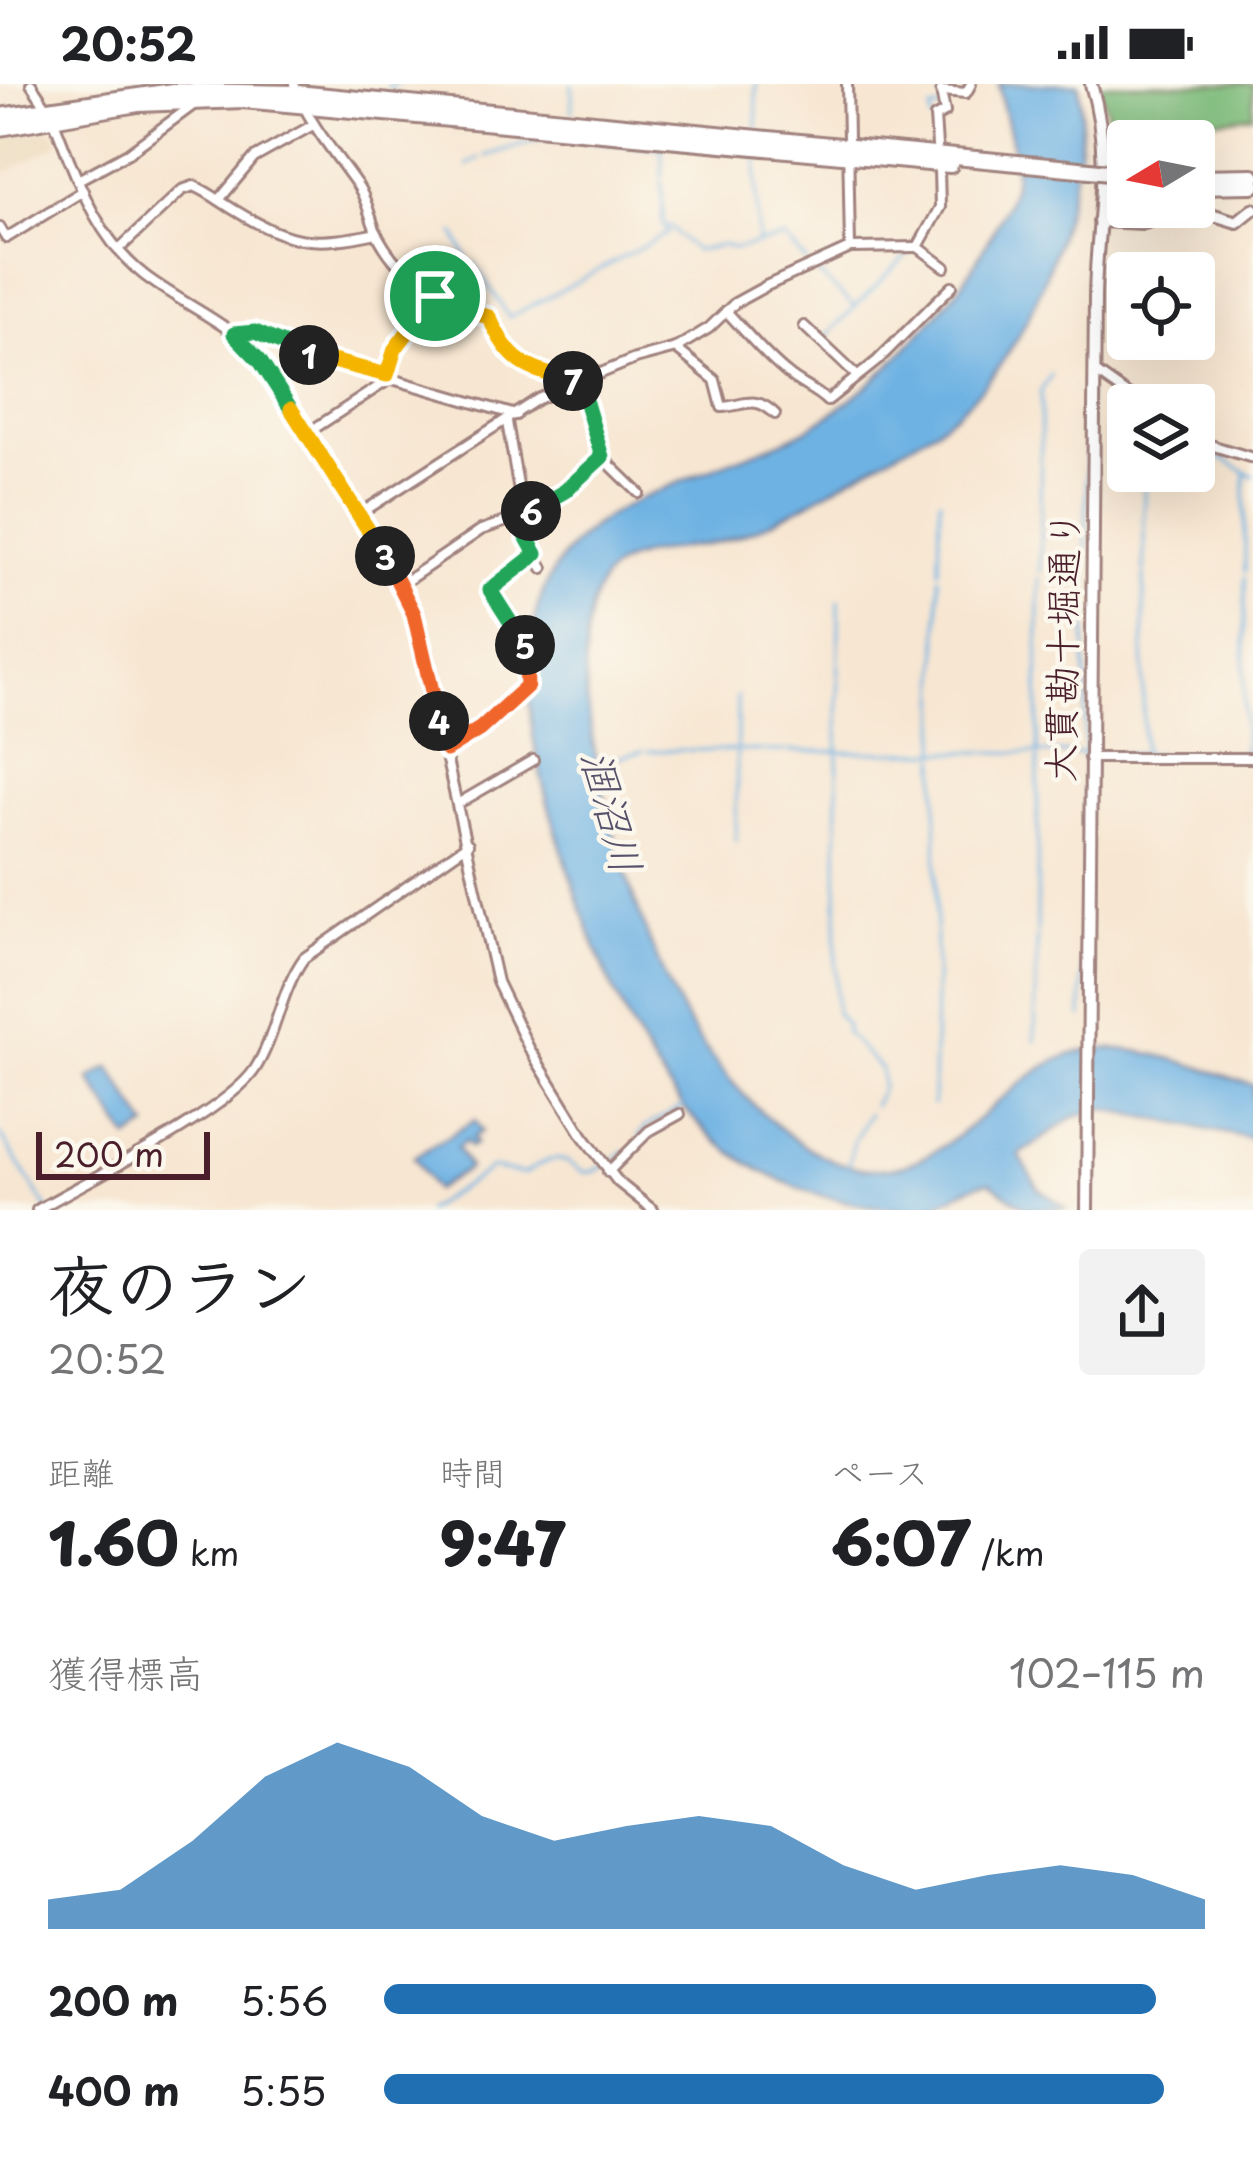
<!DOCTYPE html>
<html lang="ja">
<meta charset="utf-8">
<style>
:root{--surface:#fff;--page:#f2f2f2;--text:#202124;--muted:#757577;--accent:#1f6fb2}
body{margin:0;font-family:"Playpen Sans","Klee One",sans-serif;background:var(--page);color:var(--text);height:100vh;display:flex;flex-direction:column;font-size:45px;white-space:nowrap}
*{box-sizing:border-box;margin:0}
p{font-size:39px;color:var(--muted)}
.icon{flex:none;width:66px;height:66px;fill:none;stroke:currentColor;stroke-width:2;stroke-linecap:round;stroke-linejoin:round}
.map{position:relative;height:1126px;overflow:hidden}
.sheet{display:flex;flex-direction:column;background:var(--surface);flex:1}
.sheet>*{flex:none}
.needle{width:78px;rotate:260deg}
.fabs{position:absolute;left:1107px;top:36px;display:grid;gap:24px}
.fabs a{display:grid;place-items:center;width:108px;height:108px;border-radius:12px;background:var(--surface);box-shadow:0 12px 48px #0002;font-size:60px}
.scale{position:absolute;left:36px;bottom:30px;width:174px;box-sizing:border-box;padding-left:12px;border:6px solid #4a1f2b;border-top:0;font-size:33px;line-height:42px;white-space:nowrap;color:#4a1f2b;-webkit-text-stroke:9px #fbf7ec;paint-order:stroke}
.pin{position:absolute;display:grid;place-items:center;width:102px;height:102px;color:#fff;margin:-51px;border:6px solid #fff;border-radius:50%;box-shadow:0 3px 12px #0007}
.km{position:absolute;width:60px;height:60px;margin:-30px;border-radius:50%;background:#222;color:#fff;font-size:33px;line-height:60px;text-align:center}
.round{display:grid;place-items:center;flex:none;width:126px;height:126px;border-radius:12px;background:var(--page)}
.summary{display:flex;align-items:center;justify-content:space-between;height:204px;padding:0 48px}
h1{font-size:66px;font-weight:800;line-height:90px}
.figures{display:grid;grid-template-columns:repeat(3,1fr);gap:18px;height:204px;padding:12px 48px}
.figures div{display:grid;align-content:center}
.figures b{font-size:60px;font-weight:800}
.figures small{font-size:33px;font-weight:400}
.figures p{font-size:33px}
.chart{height:336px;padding:24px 48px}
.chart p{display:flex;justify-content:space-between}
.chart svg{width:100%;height:216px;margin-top:12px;fill:var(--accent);opacity:.7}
ul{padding:0 48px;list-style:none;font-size:39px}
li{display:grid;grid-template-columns:192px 144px 1fr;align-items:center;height:90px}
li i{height:30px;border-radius:15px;background:var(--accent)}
.status{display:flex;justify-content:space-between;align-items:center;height:84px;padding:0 60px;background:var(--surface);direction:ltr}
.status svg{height:33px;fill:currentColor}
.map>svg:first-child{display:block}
.built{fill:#ecd8ba}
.forest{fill:#7fbc7b;stroke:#646e53;stroke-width:3}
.water{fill:#6eb2e3;stroke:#5c6887;stroke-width:3}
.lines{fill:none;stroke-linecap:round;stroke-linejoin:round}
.stream{stroke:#6eb2e3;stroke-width:3}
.minor-casing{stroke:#a0827e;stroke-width:14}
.major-casing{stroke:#a0827e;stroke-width:16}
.highway-casing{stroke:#a0827e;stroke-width:20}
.minor{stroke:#fff;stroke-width:8}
.major{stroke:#fff;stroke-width:10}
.highway{stroke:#fff;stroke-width:14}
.highway-bridge-casing{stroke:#a0827e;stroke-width:20;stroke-linecap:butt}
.highway-bridge{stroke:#fff;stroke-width:14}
.split-1-casing{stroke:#fff;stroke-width:24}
.split-2-casing{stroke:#fff;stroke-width:24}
.split-3-casing{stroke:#fff;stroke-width:24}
.split-4-casing{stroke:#fff;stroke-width:24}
.split-5-casing{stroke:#fff;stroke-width:24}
.split-6-casing{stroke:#fff;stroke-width:24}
.split-7-casing{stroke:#fff;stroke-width:24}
.split-8-casing{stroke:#fff;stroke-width:24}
.split-1{stroke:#f5b400;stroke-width:15}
.split-2{stroke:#22a559;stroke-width:15}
.split-3{stroke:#f5b400;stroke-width:15}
.split-4{stroke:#f0652b;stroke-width:15}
.split-5{stroke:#f0652b;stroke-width:15}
.split-6{stroke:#22a559;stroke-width:15}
.split-7{stroke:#22a559;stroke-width:15}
.split-8{stroke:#f5b400;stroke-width:15}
.labels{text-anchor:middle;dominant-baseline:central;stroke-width:9;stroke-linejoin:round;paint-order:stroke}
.street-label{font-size:39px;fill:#4a1f2b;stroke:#fbf7ec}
.water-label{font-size:42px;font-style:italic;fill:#57526b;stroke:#fbf7ec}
</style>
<div class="status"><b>20:52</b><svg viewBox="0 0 49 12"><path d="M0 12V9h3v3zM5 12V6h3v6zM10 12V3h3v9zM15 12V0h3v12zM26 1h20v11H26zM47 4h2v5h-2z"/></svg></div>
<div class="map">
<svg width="1253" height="1126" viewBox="0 0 1253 1126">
<rect width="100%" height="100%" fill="#fbf7ec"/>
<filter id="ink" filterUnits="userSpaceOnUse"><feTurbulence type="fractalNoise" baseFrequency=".00833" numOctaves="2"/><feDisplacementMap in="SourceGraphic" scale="24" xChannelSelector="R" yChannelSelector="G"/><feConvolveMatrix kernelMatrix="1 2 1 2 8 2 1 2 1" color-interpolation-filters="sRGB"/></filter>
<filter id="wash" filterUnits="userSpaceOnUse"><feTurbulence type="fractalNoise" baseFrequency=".004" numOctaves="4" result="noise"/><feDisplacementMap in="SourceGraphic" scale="48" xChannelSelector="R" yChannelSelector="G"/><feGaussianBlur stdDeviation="2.7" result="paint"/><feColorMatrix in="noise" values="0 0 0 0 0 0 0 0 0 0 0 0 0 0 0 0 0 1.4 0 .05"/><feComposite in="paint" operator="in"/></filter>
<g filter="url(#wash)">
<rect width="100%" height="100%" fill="#f7e6d1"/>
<!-- built -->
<path class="built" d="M43 44 54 49 58 60 6 89 0 79V52Z"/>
<!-- forest -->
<path class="forest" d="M1099 0H1253V31L1211 37 1196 31 1178 34V42L1145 37 1129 51 1124 73 1112 77 1107 26Z"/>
<!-- water -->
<g class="water">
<path d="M999 0H1079C1086 45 1077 87 1065 130 1046 202 1016 278 958 327 927 354 888 371 853 392 813 416 771 442 726 456 690 468 626 461 603 496 547 580 637 850 684 932 717 988 785 1066 850 1082 953 1108 1004 972 1097 965 1145 961 1207 986 1253 1001V1055L1102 1024 1073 1033 1019 1071 1038 1104 1066 1124 1029 1126 989 1098C966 1101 945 1120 923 1125 833 1126 741 1092 688 1028 619 945 587 846 555 743 525 647 501 511 595 441 628 417 672 402 709 386 741 371 779 362 809 344 869 309 911 261 955 209 971 189 1015 113 1015 89 1015 57 1002 30 999 0Z"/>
<path d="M110 983 148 1043 129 1055 90 995Z"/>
<path d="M475 1036 482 1047 473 1053 476 1059 470 1063 466 1057 457 1063 469 1084 435 1106 414 1073Z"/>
</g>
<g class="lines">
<!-- stream -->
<g class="stream">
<path d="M389 0V4L397 0"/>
<path d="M572 0V27"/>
<path d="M756 0 757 44"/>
<path d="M936 0 939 10"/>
<path d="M932 36 931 26 941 25"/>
<path d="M571 55 662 64V93"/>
<path d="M485 72 546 53 570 55"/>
<path d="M757 74 758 160"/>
<path d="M467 81 479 74"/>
<path d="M668 141 695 167 724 161 734 165 785 154 807 179"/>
<path d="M455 149 469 179 475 180 481 190"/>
<path d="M814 186 855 223"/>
<path d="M483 193 509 233 577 198"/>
<path d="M580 196 668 149 663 140 662 98"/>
<path d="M825 253 911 167"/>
<path d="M1133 320 1134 321"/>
<path d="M1198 369 1225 376 1253 392"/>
<path d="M1144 387V488"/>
<path d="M1245 388V488"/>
<path d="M939 486 940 415"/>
<path d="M1040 488 1041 307 1051 291"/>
<path d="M1086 488 1087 307"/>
<path d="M737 665V612"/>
<path d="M687 666 785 667"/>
<path d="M648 667 683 666"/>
<path d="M789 667 886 668"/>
<path d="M838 668 839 516"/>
<path d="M889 668H986"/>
<path d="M989 668 1085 670"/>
<path d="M938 669 939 493"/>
<path d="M1115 670H1159"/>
<path d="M1143 670 1144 492"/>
<path d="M1231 670H1253"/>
<path d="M1244 670 1245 494"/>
<path d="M1038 671 1039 494"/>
<path d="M1085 672 1086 494"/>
<path d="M596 678 643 667"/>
<path d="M736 757 737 670"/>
<path d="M837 845 838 671"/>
<path d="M936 846 937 673"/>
<path d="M836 848V929L847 943 845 948 881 985 882 1004 873 1022"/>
<path d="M1037 848 1038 675"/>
<path d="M1084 848 1085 675"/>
<path d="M1082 933 1083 855"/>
<path d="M1035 957 1037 853"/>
<path d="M933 1021 936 850"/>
<path d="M0 1050 48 1126"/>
<path d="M639 1052 646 1043 685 1021"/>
<path d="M848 1082 854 1057 868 1030"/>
<path d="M426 1126 492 1084 523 1090C533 1086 540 1078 551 1076 585 1071 572 1112 624 1067"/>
</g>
</g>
</g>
<g filter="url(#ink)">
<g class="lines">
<defs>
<g id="minor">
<path d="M31 0 47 24"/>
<path d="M294 0C308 39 335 69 358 102 369 119 370 137 379 154 402 196 443 221 489 233 512 284 527 285 580 299L602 373 639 409"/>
<path d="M847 0 850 164"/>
<path d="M54 37C76 92 95 153 144 191 179 218 222 235 253 267L402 500 417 544 497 898 529 964 583 1052 618 1098 653 1126"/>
<path d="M937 62 935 33 945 28 941 7 966 9 971 0"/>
<path d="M939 86 940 123 918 163 945 183"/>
<path d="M78 96 128 69 196 19"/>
<path d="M219 116 254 74 313 41"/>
<path d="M0 144 6 154 83 107"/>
<path d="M118 166 182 106 194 102C209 108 222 119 236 127 292 161 315 162 377 149"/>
<path d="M726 227C746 248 765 272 788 290 801 301 814 305 827 317L877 277 952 202"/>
<path d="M804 242 857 292"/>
<path d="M236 250 255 248 306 270 516 331"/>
<path d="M675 264 715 296 722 323C744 322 755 310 775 330"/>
<path d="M1094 287 1142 321"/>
<path d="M387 291 395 265 435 212"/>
<path d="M507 338 527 454 543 484"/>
<path d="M306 350 393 293"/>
<path d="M1194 356 1253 374"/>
<path d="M358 431 538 315 635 275 676 264 709 244 735 219 766 202 850 164 918 163"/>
<path d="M402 500 481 446 522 432 565 407 602 373"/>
<path d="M446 666 480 645 527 602 525 556 490 506 535 470"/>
<path d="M1089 674H1253"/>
<path d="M459 719 533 676"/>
<path d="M608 1088 649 1047 680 1030"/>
<path d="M37 1126C88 1096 227 1028 255 985 277 950 280 907 304 874L468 760"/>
</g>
<g id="major">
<path d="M1099 137 1143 139 1191 124 1237 138 1253 125"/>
<path d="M1087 1126 1095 214C1096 135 1114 78 1091 0"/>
</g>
<g id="highway">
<path d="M0 32 173 7 297 9 986 76"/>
<path d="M0 44 138 20 243 16 950 81"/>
<path d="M1194 93 1253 92"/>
<path d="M1109 95 1128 97"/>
<path d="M1194 102 1253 101"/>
</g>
</defs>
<!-- minor casing -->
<use href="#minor" class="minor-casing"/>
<!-- major casing -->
<use href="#major" class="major-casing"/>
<!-- highway casing -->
<use href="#highway" class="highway-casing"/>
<!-- minor -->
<use href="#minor" class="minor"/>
<!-- major -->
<use href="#major" class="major"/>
<!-- highway -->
<use href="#highway" class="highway"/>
<defs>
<path id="highway-bridge" d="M986 76 1110 88"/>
</defs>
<!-- highway-bridge casing -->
<use href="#highway-bridge" class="highway-bridge-casing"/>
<!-- highway-bridge -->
<use href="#highway-bridge" class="highway-bridge"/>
</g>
</g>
<g class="lines" filter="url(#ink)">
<defs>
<path id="split-1" d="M309 271 387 291 395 265 435 212"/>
<path id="split-2" d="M291 325 260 277 234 250 255 248 309 271"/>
<path id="split-3" d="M291 325 385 472"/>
<path id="split-4" d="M385 472 414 530 439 637"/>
<path id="split-5" d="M439 637 446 666 480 645 527 602 525 561"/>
<path id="split-6" d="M525 561 490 506 536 470 527 454 522 432 531 427"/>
<path id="split-7" d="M531 427 565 407 602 373 580 299 573 297"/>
<path id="split-8" d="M435 212 464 226 489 233C511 280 524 284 573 297"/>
</defs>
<!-- split-1 casing -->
<use href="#split-1" class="split-1-casing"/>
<!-- split-2 casing -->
<use href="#split-2" class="split-2-casing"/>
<!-- split-3 casing -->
<use href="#split-3" class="split-3-casing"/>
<!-- split-4 casing -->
<use href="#split-4" class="split-4-casing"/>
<!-- split-5 casing -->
<use href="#split-5" class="split-5-casing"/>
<!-- split-6 casing -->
<use href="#split-6" class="split-6-casing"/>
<!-- split-7 casing -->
<use href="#split-7" class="split-7-casing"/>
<!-- split-8 casing -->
<use href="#split-8" class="split-8-casing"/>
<!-- split-1 -->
<use href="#split-1" class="split-1"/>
<!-- split-2 -->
<use href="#split-2" class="split-2"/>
<!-- split-3 -->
<use href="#split-3" class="split-3"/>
<!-- split-4 -->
<use href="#split-4" class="split-4"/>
<!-- split-5 -->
<use href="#split-5" class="split-5"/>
<!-- split-6 -->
<use href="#split-6" class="split-6"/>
<!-- split-7 -->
<use href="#split-7" class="split-7"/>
<!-- split-8 -->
<use href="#split-8" class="split-8"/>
</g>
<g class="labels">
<!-- street labels -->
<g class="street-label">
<text transform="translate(1060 562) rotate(-89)">大貫勘十堀通り</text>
</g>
<!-- water labels -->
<g class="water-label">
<text transform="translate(614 727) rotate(75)">涸沼川</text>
</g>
</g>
</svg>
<div class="fabs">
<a><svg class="needle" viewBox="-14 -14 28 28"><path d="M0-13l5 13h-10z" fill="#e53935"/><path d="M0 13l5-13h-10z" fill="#757577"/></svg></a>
<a><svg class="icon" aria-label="locate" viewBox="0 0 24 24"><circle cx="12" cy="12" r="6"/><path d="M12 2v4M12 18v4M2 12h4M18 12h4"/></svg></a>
<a><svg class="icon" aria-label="layers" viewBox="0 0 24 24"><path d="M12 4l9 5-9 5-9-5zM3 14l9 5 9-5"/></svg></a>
</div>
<div class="scale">200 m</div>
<div class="pin" style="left:435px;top:212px;background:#1e9e55"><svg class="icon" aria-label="arrive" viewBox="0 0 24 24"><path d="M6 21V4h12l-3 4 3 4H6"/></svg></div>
<b class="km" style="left:309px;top:271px">1</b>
<b class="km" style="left:385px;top:472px">3</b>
<b class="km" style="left:439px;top:637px">4</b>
<b class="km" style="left:525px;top:561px">5</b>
<b class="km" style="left:531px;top:427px">6</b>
<b class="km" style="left:573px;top:297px">7</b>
</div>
<section class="sheet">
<div class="summary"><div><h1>夜のラン</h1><p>20:52</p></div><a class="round"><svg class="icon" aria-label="share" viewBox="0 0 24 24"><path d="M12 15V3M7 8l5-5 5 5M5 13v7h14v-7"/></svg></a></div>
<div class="figures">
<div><p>距離</p><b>1.60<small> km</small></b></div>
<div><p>時間</p><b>9:47</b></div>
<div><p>ペース</p><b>6:07<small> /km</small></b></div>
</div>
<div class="chart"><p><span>獲得標高</span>102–115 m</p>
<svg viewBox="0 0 160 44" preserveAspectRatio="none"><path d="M0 44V38L10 36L20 26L30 13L40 6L50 11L60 21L70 26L80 23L90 21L100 23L110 31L120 36L130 33L140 31L150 33L160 38V44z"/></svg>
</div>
<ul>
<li><b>200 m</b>5:56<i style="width:94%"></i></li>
<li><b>400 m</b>5:55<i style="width:95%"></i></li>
</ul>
</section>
